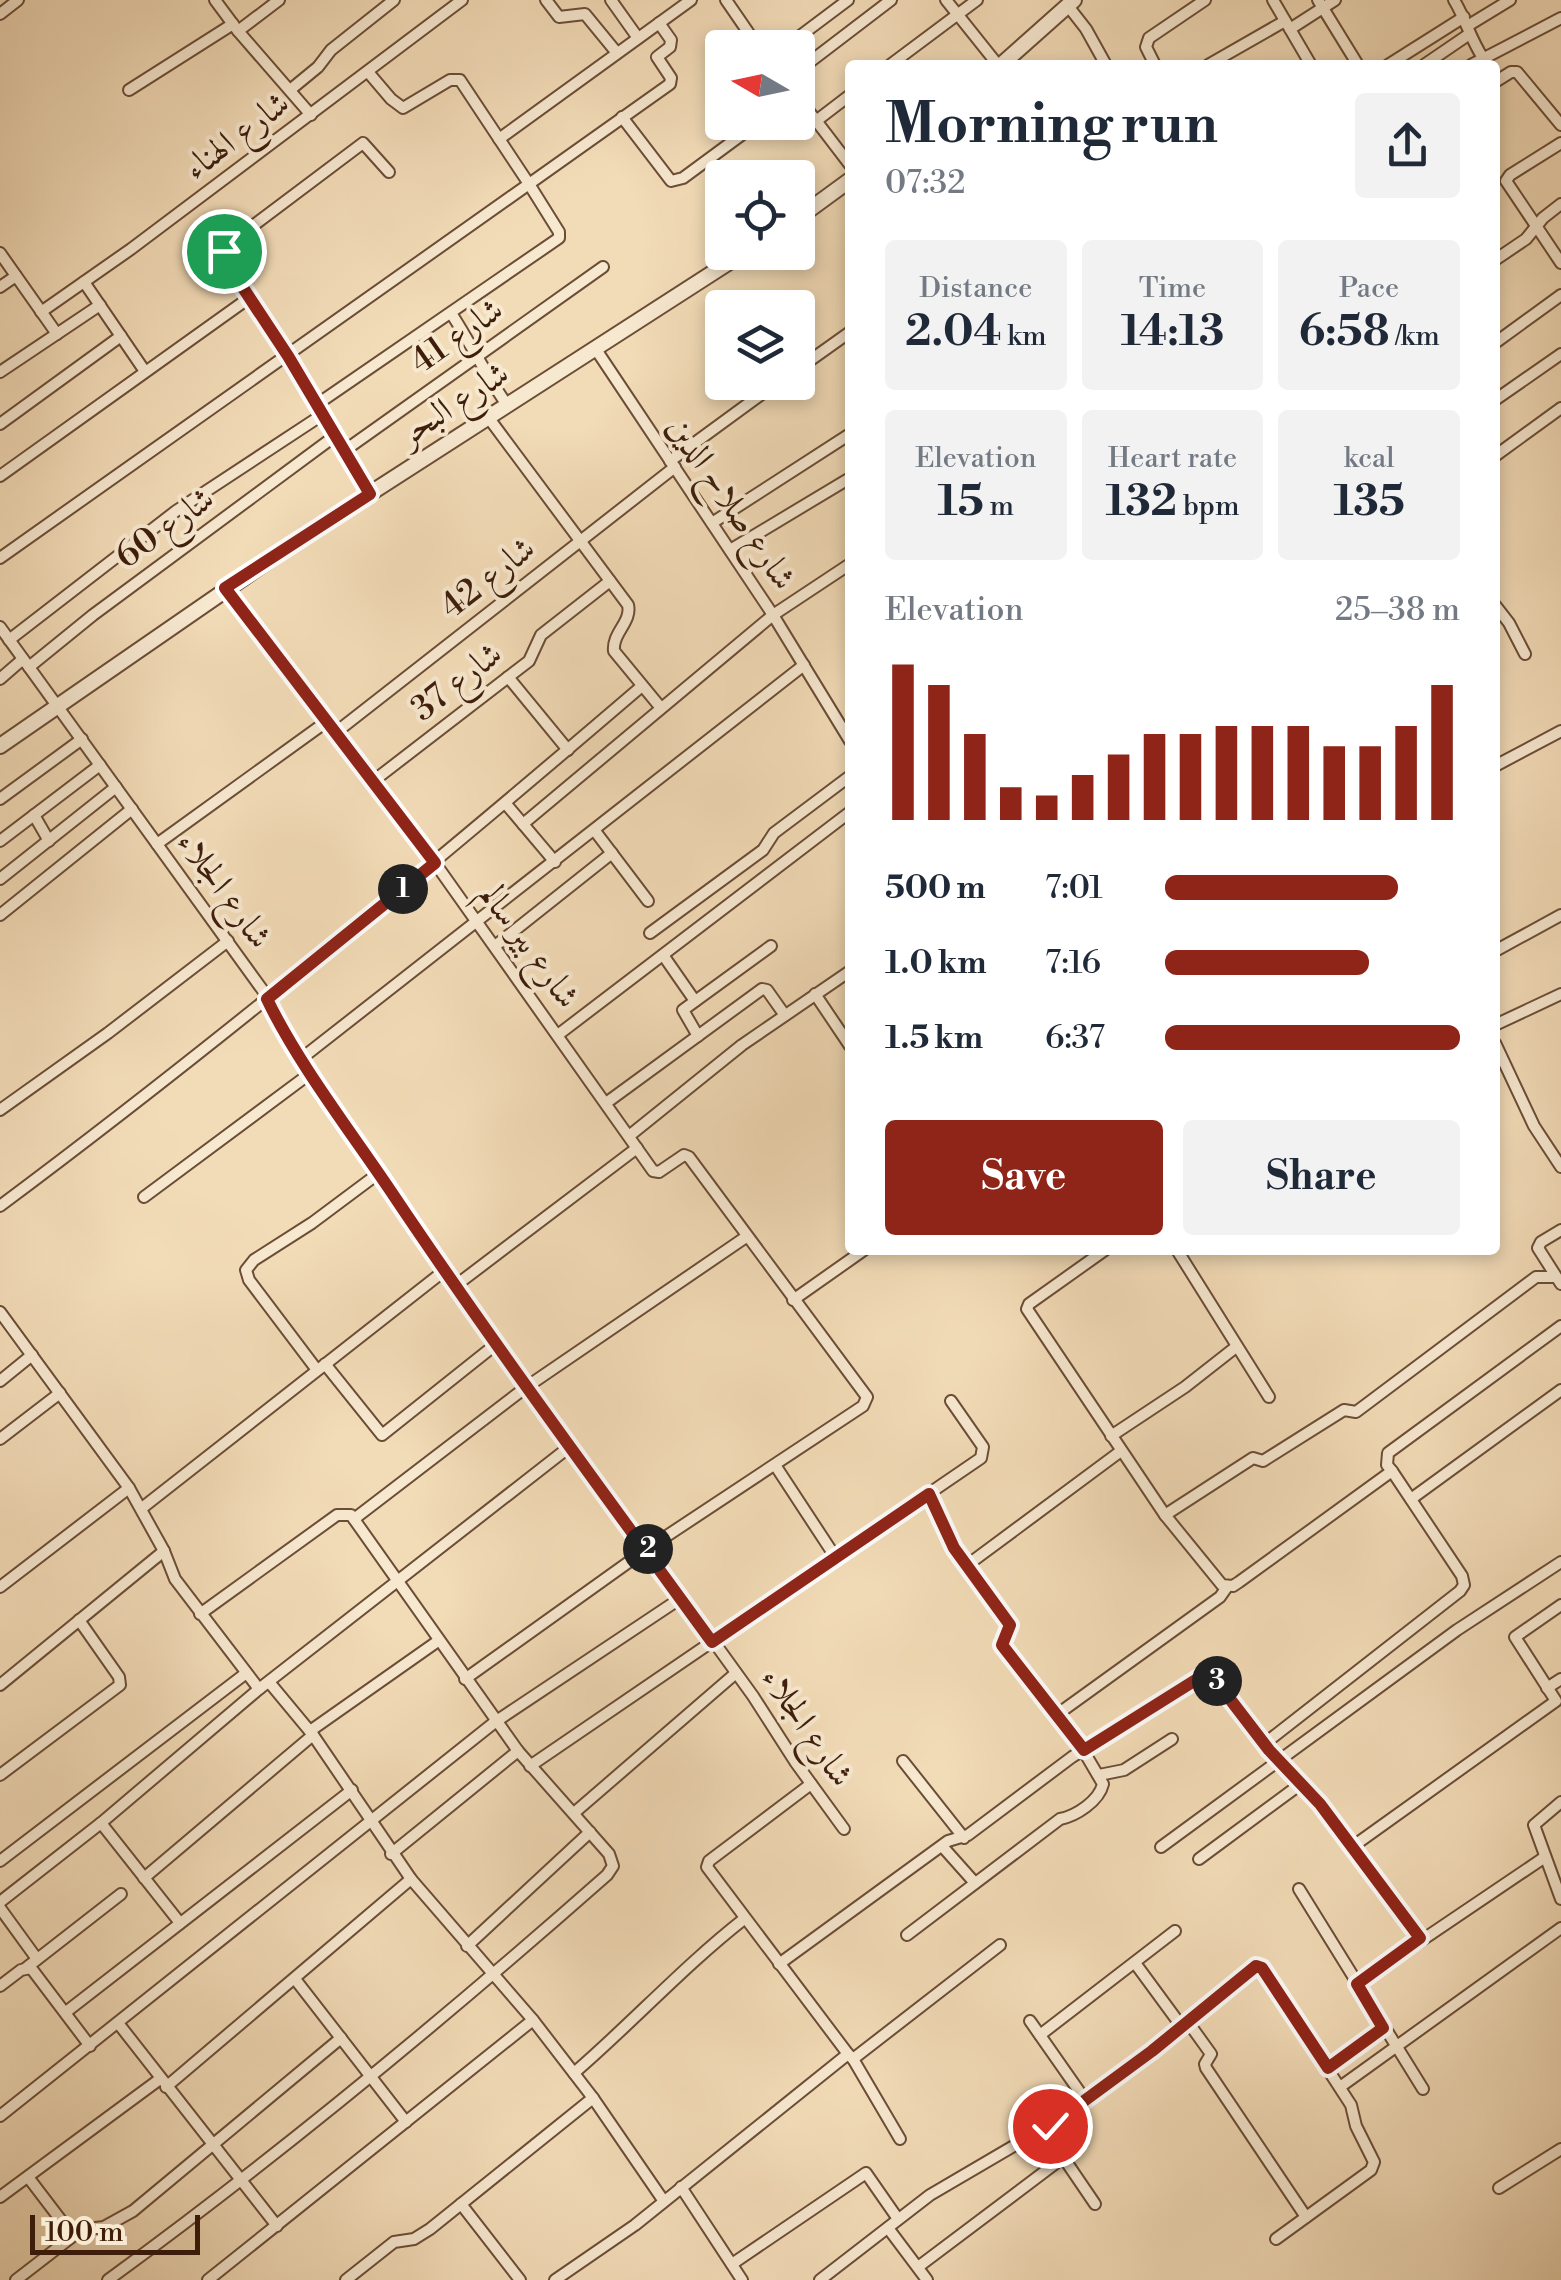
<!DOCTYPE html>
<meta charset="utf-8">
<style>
:root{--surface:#fff;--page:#f2f2f3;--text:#1f2937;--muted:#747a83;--accent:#8f2418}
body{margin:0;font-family:"Libre Bodoni",Amiri,serif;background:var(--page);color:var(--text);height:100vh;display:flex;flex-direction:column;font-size:38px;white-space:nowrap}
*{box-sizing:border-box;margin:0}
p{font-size:32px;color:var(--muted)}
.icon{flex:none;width:55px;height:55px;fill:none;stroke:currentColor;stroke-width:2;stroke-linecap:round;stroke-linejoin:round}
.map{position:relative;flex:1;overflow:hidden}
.side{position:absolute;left:845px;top:60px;width:655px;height:1195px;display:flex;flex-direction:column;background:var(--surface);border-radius:10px;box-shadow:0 5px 15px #0003}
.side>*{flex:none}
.needle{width:65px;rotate:279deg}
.fabs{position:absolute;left:705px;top:30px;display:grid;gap:20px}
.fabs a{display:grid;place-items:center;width:110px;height:110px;border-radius:10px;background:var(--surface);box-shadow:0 5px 15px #0003;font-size:50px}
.scale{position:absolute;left:30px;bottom:25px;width:170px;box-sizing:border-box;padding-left:10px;border:5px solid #3e1e0b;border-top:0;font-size:28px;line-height:35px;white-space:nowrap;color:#3e1e0b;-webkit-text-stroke:8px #f7e8d0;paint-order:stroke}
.pin{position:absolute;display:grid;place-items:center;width:85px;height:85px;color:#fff;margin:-42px;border:5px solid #fff;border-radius:50%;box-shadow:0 2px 10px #0007}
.km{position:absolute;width:50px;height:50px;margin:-25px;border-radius:50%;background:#222;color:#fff;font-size:28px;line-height:50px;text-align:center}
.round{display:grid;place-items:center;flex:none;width:105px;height:105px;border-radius:10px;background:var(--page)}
.headline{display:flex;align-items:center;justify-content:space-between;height:170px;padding:0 40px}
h1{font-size:55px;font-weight:700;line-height:75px}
.metrics{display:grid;grid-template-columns:repeat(3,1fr);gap:15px;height:170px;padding:10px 40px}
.metrics div{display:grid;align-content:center;border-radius:10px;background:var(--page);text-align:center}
.metrics b{font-size:42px;font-weight:700}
.metrics small{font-size:28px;font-weight:400}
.metrics p{font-size:28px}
.chart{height:280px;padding:20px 40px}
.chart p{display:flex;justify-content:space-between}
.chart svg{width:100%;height:180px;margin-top:10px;stroke:var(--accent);stroke-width:6}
.button{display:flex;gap:20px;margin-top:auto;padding:20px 40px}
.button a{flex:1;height:115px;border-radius:10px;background:var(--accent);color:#fff;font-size:40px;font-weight:700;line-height:115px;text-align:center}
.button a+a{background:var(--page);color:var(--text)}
ul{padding:0 40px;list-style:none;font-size:32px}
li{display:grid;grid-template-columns:160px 120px 1fr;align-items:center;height:75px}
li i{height:25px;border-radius:12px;background:var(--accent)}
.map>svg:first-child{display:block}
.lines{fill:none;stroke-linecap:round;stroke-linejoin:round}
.minor-casing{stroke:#6b4d36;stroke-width:14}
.tertiary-casing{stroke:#6b4d36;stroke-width:18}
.minor{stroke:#f7e8d0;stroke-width:10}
.tertiary{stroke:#f7e8d0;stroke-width:14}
.route-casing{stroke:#fff;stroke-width:20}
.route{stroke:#8f2418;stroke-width:12}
.labels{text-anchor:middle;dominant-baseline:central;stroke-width:8;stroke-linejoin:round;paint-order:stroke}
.street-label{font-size:35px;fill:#3e1e0b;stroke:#f7e8d0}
</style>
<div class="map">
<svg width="1561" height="2280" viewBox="0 0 1561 2280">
<rect width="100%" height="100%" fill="#f2dbb7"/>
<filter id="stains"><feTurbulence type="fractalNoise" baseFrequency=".002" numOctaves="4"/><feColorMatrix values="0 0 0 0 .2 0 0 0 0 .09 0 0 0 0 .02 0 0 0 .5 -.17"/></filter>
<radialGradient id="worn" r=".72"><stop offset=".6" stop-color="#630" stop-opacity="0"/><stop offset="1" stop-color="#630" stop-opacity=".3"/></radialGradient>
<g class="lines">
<defs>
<g id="minor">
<path d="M215 0 238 31 279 0"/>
<path d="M546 0 559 17 585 14 617 53"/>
<path d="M611 0 638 38"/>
<path d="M726 0 759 48"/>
<path d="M946 0 998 65"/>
<path d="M1273 0 1311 65"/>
<path d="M1318 0 1358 65"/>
<path d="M1454 0C1466 20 1470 38 1483 58"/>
<path d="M1068 6 1086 29 1106 65"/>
<path d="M0 14 18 0"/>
<path d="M1469 25 1510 0"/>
<path d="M1290 29 1335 0"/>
<path d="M238 31 311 115"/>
<path d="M784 48 848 0"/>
<path d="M890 65 977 0"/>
<path d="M1155 65 1146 47 1149 38 1205 0"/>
<path d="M1208 65 1285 21"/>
<path d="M1388 65 1464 17"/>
<path d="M1424 65 1468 35"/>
<path d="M1471 65 1561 18"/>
<path d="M798 71 891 0"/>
<path d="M368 72 391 99 403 108 450 80H460L529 184 670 84 671 78 657 57 670 47 671 40 659 23"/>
<path d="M1495 82 1511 72H1517L1561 125"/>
<path d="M129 90 233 24"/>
<path d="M290 90 318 67 331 50 394 0"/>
<path d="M798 97 850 165"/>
<path d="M622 117 671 181 683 178 759 122"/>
<path d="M816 121 850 95"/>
<path d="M499 139 691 0"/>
<path d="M1561 143 1510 175 1506 181 1561 263"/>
<path d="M0 253 57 334"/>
<path d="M1495 260 1526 239 1543 218 1561 204"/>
<path d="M84 282 144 370"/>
<path d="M0 287 16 276"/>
<path d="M41 312 131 249 462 0"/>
<path d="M451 313C471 344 486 375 507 405"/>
<path d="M1495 343 1561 295"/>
<path d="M595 348 773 615 850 741"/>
<path d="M798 369 850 332"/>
<path d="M0 372 100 305"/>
<path d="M1495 400 1561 354"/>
<path d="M488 417 628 605C632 622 612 633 614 651L661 708"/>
<path d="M0 424 121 336"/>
<path d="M344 451 603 267"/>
<path d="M1495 456 1561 408"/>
<path d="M670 461 778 382"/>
<path d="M0 476 249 298"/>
<path d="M370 494 223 256 226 246 363 143 389 172"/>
<path d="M712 523 850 434"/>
<path d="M730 550 850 478"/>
<path d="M0 558 529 184 559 232V238L316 405"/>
<path d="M225 589 435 863 653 1171 659 1172 684 1155 689 1157 867 1397 863 1406 647 1549 465 1679"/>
<path d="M1495 605 1509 623 1525 654"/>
<path d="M0 627 264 992 302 1058 525 1388 568 1448 610 1498 753 1696 796 1763 844 1829"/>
<path d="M9 640 176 511 322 415"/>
<path d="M29 667 93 615 335 436"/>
<path d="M508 677 568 750"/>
<path d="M0 679 23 659"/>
<path d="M335 733 675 467"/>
<path d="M1495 766 1561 731"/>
<path d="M372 782 529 661 541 635 610 581"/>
<path d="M0 799 82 739"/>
<path d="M506 804 555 862"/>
<path d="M34 815 49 841"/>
<path d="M523 824 773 615 850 564"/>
<path d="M595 831 648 901"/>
<path d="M0 841 100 765"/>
<path d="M157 844 326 722"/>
<path d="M0 879 116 787"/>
<path d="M0 915 132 809"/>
<path d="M650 933 763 850 774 833 850 776"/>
<path d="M495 946 612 853"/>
<path d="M1495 951 1561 915"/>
<path d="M663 955 695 1001"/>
<path d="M815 994 850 1046"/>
<path d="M1495 1025 1561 994"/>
<path d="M559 1034 850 812"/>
<path d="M698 1036 683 1010 771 946"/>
<path d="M1495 1043 1534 1126 1561 1167"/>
<path d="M302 1058 804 665"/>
<path d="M606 1103 762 989 767 990 784 1014"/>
<path d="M0 1110 108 1033 228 941"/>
<path d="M629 1136 742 1045 850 971"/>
<path d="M144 1197 312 1072"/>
<path d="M0 1206C221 1041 433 865 642 686"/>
<path d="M1561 1230 1541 1242 1538 1248 1561 1284"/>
<path d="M1105 1250 1029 1304 1027 1309 1165 1515 1222 1585 1233 1586 1239 1582 1392 1471 1462 1576 1464 1585 1460 1591 1264 1744"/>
<path d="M1177 1250 1269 1397"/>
<path d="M455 1286 637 1148"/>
<path d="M793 1300 864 1250"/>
<path d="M0 1312 129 1488 164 1551 175 1579 259 1689"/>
<path d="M325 1364 382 1435 495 1345"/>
<path d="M317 1370 249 1280 246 1270 254 1260 312 1223 379 1173"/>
<path d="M0 1381 32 1355"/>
<path d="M1111 1436 1185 1387 1236 1347"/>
<path d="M0 1439 60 1393"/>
<path d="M775 1465 836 1558"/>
<path d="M1392 1471 1387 1465 1388 1453 1561 1326"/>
<path d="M1411 1499 1561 1390"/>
<path d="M142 1508 444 1271"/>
<path d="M1165 1515 1253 1458 1263 1461 1344 1410 1356 1412 1536 1277H1556"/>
<path d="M354 1519 525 1388 746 1237"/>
<path d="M966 1566 1121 1451"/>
<path d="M0 1587 129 1488"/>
<path d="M269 1682 313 1735 411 1879 533 2020 593 2098 663 2200"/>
<path d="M0 1685 164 1551"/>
<path d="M1547 1688 1561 1679"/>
<path d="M1055 1716 1220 1597 1227 1587"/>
<path d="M310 1731 438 1641"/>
<path d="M903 1761 964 1838"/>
<path d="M530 1766 981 1458 983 1447 951 1401"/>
<path d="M0 1775 120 1685 119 1677 79 1620"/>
<path d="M1099 1775 1124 1770 1172 1739"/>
<path d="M1561 1802 1534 1825 1561 1899"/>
<path d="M574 1813 736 1673"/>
<path d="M101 1823 180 1923"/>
<path d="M942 1846 975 1883"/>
<path d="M1161 1847 1457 1630 1561 1562"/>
<path d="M1352 1847 1556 1701 1515 1637 1561 1605"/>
<path d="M391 1854 518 1751"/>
<path d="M1199 1859 1302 1783"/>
<path d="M0 1861 245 1674"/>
<path d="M144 1878 313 1735"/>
<path d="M1299 1889 1423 2089"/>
<path d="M0 1902 101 1823 259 1689 568 1448"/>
<path d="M0 1908 37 1959"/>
<path d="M907 1935 1060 1819C1076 1816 1099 1801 1103 1784L1083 1750 1002 1645 1001 1640 1010 1625 954 1548 929 1494"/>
<path d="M467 1946 590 1832"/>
<path d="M1135 1963 1182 2027"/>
<path d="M779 1964 948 1841 968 1835 1072 1757 1201 1676 1210 1673 1269 1750 1320 1804 1420 1939"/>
<path d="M26 1968 121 1894"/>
<path d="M295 1979 406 2122"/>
<path d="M1357 1984 1545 1857"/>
<path d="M0 1986 21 1970 31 1968 90 2046"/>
<path d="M66 2012 352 1790"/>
<path d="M1030 2021 1086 2101"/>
<path d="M1188 2022 1211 2054 1205 2064 1206 2068 1306 2217"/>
<path d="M118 2023 277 2226"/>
<path d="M1040 2035 1175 1931"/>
<path d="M848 2054 853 2059 1000 1945"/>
<path d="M853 2059 900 2139"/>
<path d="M1328 2069 1383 2028"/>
<path d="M574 2073C632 2023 684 1966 744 1919"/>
<path d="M166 2087 411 1879"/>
<path d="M1340 2087 1561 1928"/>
<path d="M0 2116 495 1722 681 1598"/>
<path d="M1044 2129 1095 2204"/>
<path d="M28 2177 73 2236"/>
<path d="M681 2187 742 2280"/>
<path d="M1499 2188 1561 2149"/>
<path d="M0 2197 160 2079"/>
<path d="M461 2204 520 2280"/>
<path d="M888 2228 927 2280"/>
<path d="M732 2264 866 2173 898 2219"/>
<path d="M918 2267 1064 2157"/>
<path d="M16 2280 73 2236 87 2229 104 2227 133 2211 341 2038"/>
<path d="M108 2280C281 2154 446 2017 607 1875L613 1866 609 1854 518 1751 351 1515H337L200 1614"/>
<path d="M208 2280 533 2020"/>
<path d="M346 2280 394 2242 414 2239 430 2229 593 2098"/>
<path d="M555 2280 635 2225 848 2054 707 1867 709 1861 811 1784"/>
<path d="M820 2280 930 2195 1070 2113 1153 2051 1257 1966 1262 1968 1351 2105 1356 2126 1374 2162 1371 2170 1276 2239"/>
</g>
<g id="tertiary">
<path d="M1001 65 1074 0"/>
<path d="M798 218 850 180"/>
<path d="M0 746 307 534 745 252"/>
</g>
</defs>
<!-- minor casing -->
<use href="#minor" class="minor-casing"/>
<!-- tertiary casing -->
<use href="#tertiary" class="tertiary-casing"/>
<!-- minor -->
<use href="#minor" class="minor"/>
<!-- tertiary -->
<use href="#tertiary" class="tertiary"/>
</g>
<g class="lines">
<defs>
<path id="route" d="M224 251 226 262 288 356 370 494 225 588 435 863 267 999C297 1062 351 1132 390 1190 493 1344 603 1492 712 1642L929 1494 954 1548 1010 1625 1002 1645 1084 1750 1202 1676 1210 1673 1269 1750 1320 1804 1420 1938 1357 1984 1383 2028 1328 2068 1262 1968 1256 1966 1152 2051 1050 2126"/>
</defs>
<!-- route casing -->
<use href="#route" class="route-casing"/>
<!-- route -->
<use href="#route" class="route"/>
</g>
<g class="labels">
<!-- street labels -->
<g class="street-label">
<text transform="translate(237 136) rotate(-37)">شارع الهناء</text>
<text transform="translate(457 336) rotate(-35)">شارع 41</text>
<text transform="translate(454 404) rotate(-33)">شارع البحر</text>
<text transform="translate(731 503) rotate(56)">شارع صلاح الدين</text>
<text transform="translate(165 528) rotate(-36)">شارع 60</text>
<text transform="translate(488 578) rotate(-38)">شارع 42</text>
<text transform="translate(457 682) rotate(-38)">شارع 37</text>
<text transform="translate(224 890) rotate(54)">شارع الجلاء</text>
<text transform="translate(529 946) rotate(54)">شارع بير سالم</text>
<text transform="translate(807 1727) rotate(56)">شارع الجلاء</text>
</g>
</g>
<rect width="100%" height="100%" filter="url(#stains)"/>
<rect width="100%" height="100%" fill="url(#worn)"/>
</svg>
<div class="fabs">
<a><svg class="needle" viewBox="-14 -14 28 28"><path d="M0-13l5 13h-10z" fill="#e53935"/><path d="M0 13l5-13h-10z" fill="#747a83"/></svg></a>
<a><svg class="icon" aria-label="locate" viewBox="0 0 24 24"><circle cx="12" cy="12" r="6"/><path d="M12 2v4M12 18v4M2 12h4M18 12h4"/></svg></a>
<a><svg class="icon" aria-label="layers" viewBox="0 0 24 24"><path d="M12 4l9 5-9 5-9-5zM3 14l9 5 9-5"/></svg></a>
</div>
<div class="scale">100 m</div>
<div class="pin" style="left:224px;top:251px;background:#1e9e55"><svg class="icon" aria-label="arrive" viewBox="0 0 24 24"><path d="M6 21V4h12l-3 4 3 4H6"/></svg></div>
<div class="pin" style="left:1050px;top:2126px;background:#d93025"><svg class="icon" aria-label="check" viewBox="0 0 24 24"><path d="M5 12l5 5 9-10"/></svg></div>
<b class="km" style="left:403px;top:889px">1</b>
<b class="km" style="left:648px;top:1549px">2</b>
<b class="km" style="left:1217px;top:1681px">3</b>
<section class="side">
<div class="headline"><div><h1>Morning run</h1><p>07:32</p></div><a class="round"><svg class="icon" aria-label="share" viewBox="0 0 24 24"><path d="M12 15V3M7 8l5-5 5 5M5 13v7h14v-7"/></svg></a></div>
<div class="metrics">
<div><p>Distance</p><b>2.04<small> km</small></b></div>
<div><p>Time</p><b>14:13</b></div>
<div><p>Pace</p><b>6:58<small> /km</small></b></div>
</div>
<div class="metrics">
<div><p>Elevation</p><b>15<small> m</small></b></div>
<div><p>Heart rate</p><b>132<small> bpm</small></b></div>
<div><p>kcal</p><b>135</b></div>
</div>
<div class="chart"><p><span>Elevation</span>25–38 m</p>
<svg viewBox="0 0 160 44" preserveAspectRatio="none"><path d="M5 44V6M15 44V11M25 44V23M35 44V36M45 44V38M55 44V33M65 44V28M75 44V23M85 44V23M95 44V21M105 44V21M115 44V21M125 44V26M135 44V26M145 44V21M155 44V11"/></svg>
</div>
<ul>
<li><b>500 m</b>7:01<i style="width:79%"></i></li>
<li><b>1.0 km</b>7:16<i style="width:69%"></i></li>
<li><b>1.5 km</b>6:37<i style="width:100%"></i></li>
</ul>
<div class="button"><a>Save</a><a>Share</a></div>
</section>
</div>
